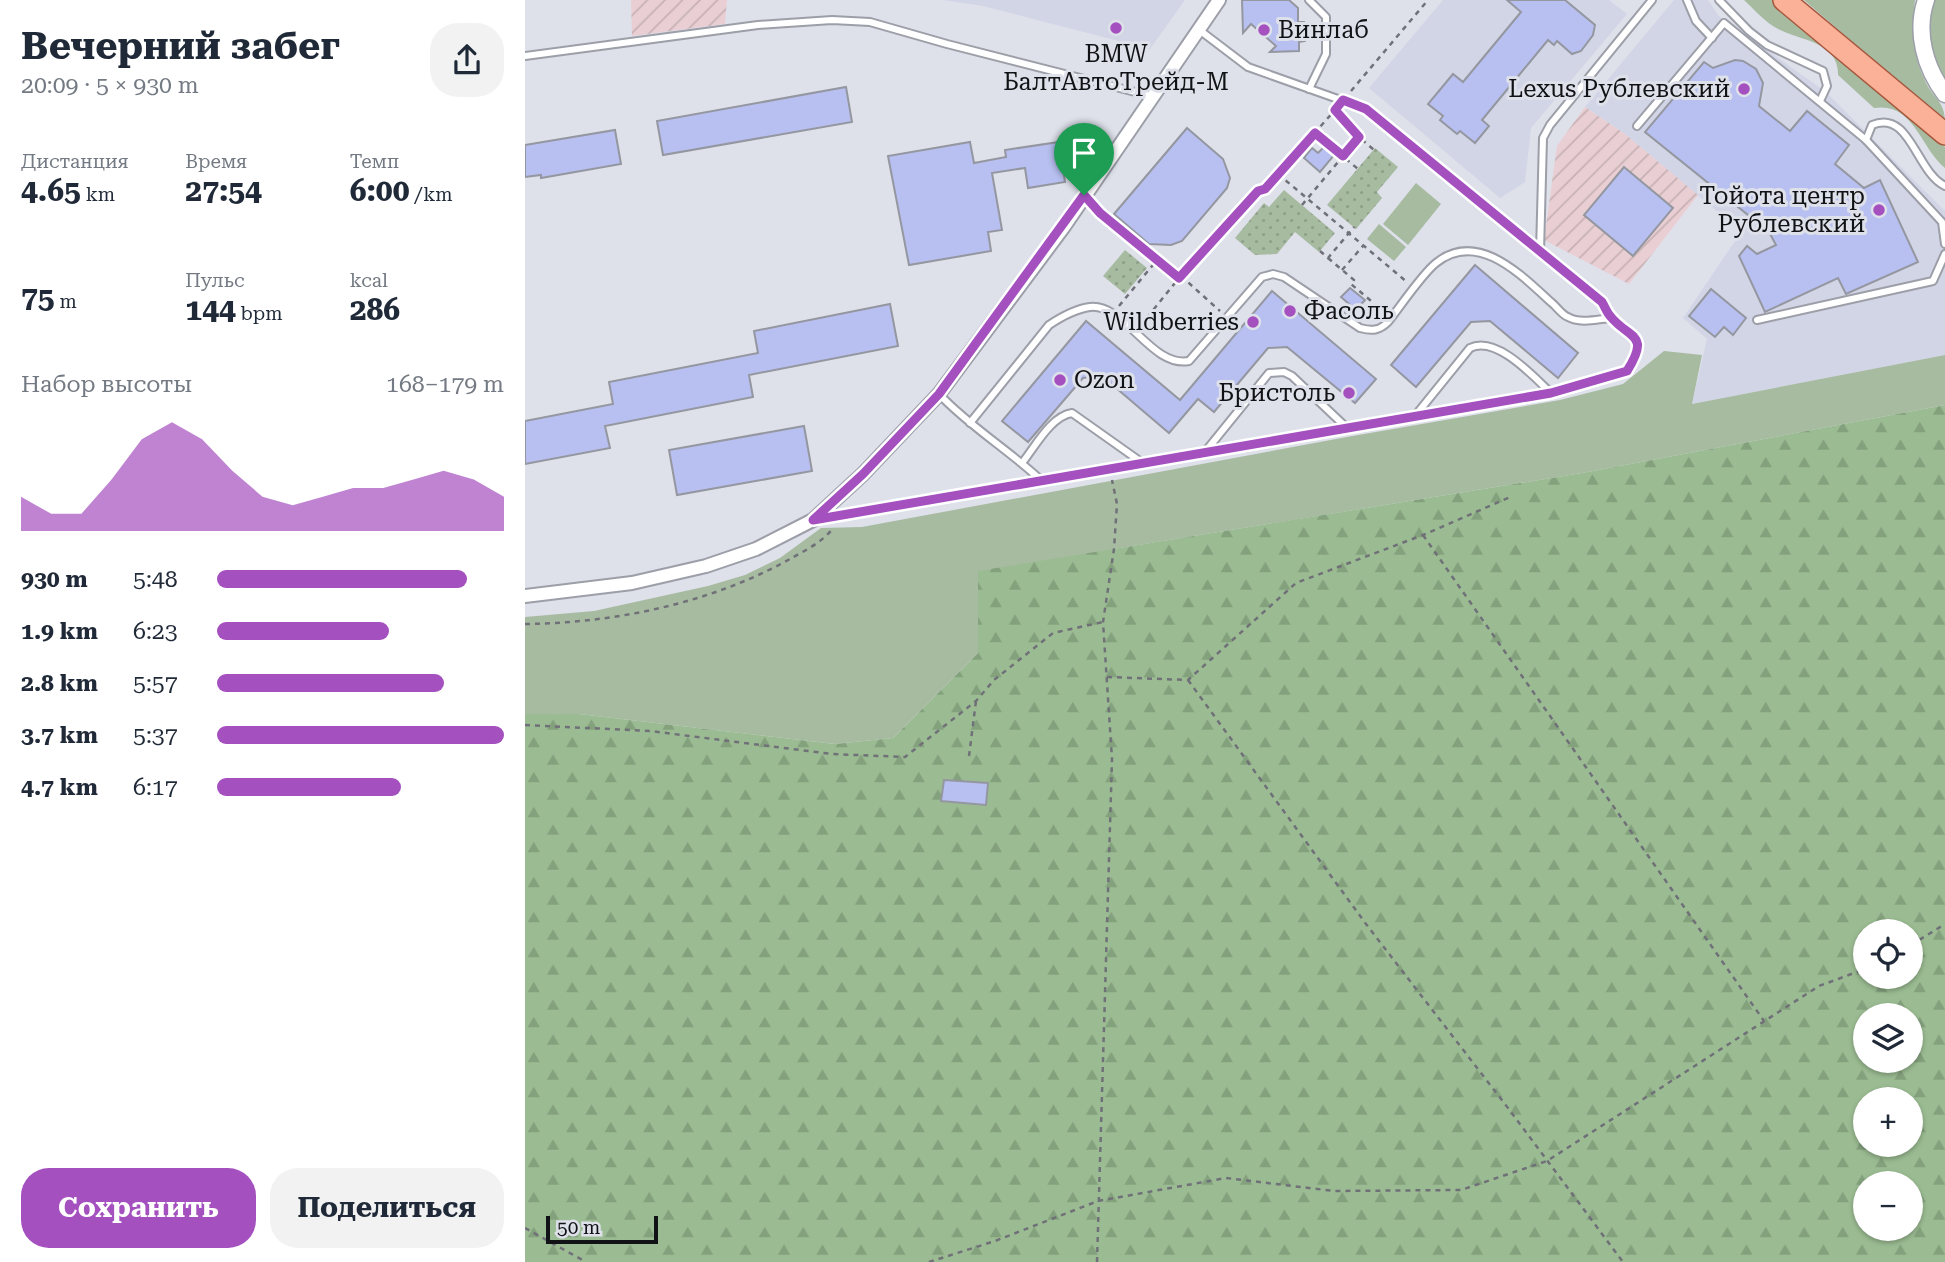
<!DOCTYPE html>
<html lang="ru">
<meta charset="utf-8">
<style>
:root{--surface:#fff;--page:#f2f2f3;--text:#1f2937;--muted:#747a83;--accent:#a450bf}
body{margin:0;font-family:"Roboto Serif",serif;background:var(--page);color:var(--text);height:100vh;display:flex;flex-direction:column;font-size:26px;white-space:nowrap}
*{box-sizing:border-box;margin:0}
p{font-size:23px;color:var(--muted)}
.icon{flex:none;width:38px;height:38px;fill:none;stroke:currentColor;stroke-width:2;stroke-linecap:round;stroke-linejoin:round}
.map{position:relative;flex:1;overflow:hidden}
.details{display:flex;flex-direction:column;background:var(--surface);width:525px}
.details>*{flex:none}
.buttons{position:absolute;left:1328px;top:919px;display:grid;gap:14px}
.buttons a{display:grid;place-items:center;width:70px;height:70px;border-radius:50%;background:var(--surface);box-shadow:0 2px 5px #0004;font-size:35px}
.scale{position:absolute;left:21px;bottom:18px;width:112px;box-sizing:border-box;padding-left:7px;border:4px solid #111215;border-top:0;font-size:19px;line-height:24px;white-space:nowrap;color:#111215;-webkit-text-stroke:5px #dee0ea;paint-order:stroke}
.pin{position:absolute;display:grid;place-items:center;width:60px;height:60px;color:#fff;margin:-72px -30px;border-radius:50% 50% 50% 0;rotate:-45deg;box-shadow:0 0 7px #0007}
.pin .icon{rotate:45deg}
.round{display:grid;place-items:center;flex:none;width:74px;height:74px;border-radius:28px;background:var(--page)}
.summary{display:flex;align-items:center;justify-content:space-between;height:119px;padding:0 21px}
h1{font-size:38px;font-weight:700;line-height:52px}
.stats{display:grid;grid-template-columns:repeat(3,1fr);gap:10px;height:119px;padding:7px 21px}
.stats div{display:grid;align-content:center}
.stats b{font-size:30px;font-weight:700}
.stats small{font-size:19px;font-weight:400}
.stats p{font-size:19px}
.chart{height:196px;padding:14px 21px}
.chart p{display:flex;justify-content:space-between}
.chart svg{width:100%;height:126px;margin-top:7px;fill:var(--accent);opacity:.7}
.action{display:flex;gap:14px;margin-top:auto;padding:14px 21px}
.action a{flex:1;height:80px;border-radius:28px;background:var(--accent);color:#fff;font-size:28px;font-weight:700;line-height:80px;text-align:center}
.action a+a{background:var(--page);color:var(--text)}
ul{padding:0 21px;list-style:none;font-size:23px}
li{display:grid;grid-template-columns:112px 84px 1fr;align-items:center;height:52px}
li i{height:18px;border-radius:9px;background:var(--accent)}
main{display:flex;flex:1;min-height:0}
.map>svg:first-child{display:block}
.built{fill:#d2d5e6}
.industrial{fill:url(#industrial-furrows)}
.green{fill:#a7bba1}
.forest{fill:url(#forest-firs);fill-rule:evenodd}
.park{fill:url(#park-dots)}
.building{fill:#b7c0f0;stroke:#9597a0;stroke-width:2}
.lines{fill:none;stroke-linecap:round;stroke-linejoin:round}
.service-casing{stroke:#9c9ea8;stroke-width:10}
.minor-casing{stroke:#9c9ea8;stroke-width:16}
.tertiary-casing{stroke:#9c9ea8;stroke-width:19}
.primary-casing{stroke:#a6583d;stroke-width:24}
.path{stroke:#707178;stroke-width:2.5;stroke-dasharray:5 5;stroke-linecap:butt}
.service{stroke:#fff;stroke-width:6}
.minor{stroke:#fff;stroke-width:12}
.tertiary{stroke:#fff;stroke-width:16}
.primary{stroke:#fab198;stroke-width:21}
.route-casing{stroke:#fff;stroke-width:14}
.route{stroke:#a450bf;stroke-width:9}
.poi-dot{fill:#a450bf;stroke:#dee0ea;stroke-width:2.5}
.labels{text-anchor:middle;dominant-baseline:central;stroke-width:6;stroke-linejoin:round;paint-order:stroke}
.poi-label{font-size:24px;fill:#111215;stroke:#dee0ea;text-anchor:end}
</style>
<main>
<section class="details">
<div class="summary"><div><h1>Вечерний забег</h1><p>20:09 · 5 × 930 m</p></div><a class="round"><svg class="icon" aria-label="share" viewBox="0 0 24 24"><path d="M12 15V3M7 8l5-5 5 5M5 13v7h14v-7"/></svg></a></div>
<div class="stats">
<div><p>Дистанция</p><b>4.65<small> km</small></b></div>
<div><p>Время</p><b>27:54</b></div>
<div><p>Темп</p><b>6:00<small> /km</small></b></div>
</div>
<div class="stats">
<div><b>75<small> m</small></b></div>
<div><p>Пульс</p><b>144<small> bpm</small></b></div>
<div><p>kcal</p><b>286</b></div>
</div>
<div class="chart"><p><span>Набор высоты</span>168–179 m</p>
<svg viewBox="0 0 160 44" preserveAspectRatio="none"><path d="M0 44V32L10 38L20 38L30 26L40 12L50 6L60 12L70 23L80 32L90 35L100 32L110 29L120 29L130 26L140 23L150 26L160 32V44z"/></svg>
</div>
<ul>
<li><b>930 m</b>5:48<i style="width:87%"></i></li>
<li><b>1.9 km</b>6:23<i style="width:60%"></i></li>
<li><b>2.8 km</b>5:57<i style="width:79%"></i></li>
<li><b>3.7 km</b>5:37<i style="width:100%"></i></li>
<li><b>4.7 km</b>6:17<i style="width:64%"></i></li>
</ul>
<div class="action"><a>Сохранить</a><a>Поделиться</a></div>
</section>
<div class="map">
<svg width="1420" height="1262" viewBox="0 0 1420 1262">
<defs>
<pattern id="industrial-furrows" width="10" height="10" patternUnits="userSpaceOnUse" patternTransform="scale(1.75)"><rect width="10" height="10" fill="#e9cfd3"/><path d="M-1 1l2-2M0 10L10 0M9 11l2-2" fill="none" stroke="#c7b1b4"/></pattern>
<pattern id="forest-firs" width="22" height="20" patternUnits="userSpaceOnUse" patternTransform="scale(1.75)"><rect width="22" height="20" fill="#9bbc92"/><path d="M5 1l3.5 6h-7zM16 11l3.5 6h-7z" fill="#84a17d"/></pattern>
<pattern id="park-dots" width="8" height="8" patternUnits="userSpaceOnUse" patternTransform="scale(1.75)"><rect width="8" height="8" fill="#a7bba1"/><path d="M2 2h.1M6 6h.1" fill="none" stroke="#8fa08a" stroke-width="1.8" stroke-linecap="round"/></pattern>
</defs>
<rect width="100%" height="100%" fill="#dee0ea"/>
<!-- built -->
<g class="built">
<path d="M418 0H660L625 49 458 6Z"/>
<path d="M918 0H1084L1102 14 1006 128 1000 182 975 198 844 88Z"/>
<path d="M1149 0H1183L1194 16 1301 92 1420 211V355L1167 404 1182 339 1158 318 1212 238V228L1100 134 1060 107Z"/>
</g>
<!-- industrial -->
<g class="industrial">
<path d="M106 0H202L200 24 107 36Z"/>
<path d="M1060 107 1100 134 1173 195 1104 284 1019 240 1032 146Z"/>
</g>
<!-- green -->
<g class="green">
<path d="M1219 0H1247L1308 48 1420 147V168C1394 146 1389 102 1349 108L1313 75C1314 39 1270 41 1248 26 1237 19 1228 8 1219 0Z"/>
<path d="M1279 0H1390C1386 28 1388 57 1401 83 1409 99 1420 102 1420 122Z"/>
<path d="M1409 0H1420V79C1406 56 1399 26 1409 0Z"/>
<path d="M891 183 916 204 883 245 858 224Z"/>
<path d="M854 224 881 247 869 261 842 239Z"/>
<path d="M1139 351 1177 355 1167 404 1420 355V405L1057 473 589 549 453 653 368 738 310 744 54 714H0V617L69 611 183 586 220 575 255 558 296 528 337 527 822 437 1035 400 1098 384Z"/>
</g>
<!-- forest -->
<path class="forest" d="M1420 405V1262H0V714H54L310 744 368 738 453 653V571L1057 473ZM1340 931H1386V976H1340ZM1340 1015H1386V1060H1340ZM1340 1099H1386V1144H1340ZM1340 1183H1386V1228H1340Z"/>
<!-- park -->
<g class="park">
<path d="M850 148 873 167 852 192 857 198 831 229 802 205Z"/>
<path d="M759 190 810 233 794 252 770 232 752 254 730 255 710 238 739 203 744 207Z"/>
<path d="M600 250 622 268 600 294 578 276Z"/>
</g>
<!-- building -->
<g class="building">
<path d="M717 0H764L773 8V22H779L780 41 774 42V51L745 52 751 46 726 24 718 33Z"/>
<path d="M982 0H1040L1070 25 1068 35 1056 51 1047 54 1032 41 1029 45 1023 40 957 120 964 126 950 143 935 131 932 134 915 120 918 116 903 104 928 74 938 82 996 12Z"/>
<path d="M1210 60 1218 61 1231 69 1238 83 1234 106 1265 131 1282 111 1324 145 1310 164 1339 188 1355 180 1393 262 1321 294 1313 278 1240 312 1214 256 1222 246 1232 254 1251 245 1244 232 1120 132 1179 62 1188 68Z"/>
<path d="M321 87 327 122 138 155 132 121Z"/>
<path d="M662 128 698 159 705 178 702 188 657 241 646 245 624 244 589 214Z"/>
<path d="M90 130 96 164 16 178V175L0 177V145Z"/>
<path d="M445 142 449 163 481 157 480 150 534 142 540 182 503 188 500 168 467 173 477 230 463 232 466 251 384 265 363 156Z"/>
<path d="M800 146 810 154 795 172 779 158 787 148 793 153Z"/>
<path d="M1099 167 1148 208 1108 256 1059 215Z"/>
<path d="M950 265 1053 353 1033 378 965 321 946 322 891 387 866 365Z"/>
<path d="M825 288 840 300 831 310 816 297Z"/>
<path d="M1186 289 1221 318 1208 335 1199 327 1190 337 1164 316Z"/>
<path d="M747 291 851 379 830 403 762 347 743 348 689 412 673 399 644 433 577 376 558 378 503 442 477 421 561 321 655 400Z"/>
<path d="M365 304 373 346 224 375 228 397 80 426 85 448 0 464V421L88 404 84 382 233 353 229 331Z"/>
<path d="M279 426 287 471 152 495 144 450Z"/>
<path d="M419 780 463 783 461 805 416 801Z"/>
</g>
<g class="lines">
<defs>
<g id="service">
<path d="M784 0 801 17V54L784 89"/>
<path d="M1162 0 1171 21 1187 38"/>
<path d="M1194 0 1224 31 1242 45 1298 71 1302 86 1295 101"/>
<path d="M0 56 233 25 307 20 345 22 422 44 626 96"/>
<path d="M1112 126 1199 23 1341 140 1417 222 1420 244"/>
<path d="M1341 140 1347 125C1385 109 1391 172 1420 186"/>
<path d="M1015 252 1018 138 1025 125 1127 0"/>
<path d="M1232 320 1408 281 1420 254"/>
<path d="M414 394C445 427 484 450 517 481"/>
<path d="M890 416 945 348C971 335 1008 376 1026 393"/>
<path d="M445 423 524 325C536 317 550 309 565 307 600 303 626 368 664 361L737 277 748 274 759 277 835 328C847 331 854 331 863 322 875 307 897 274 911 263 953 229 997 276 1027 303 1032 307 1037 315 1043 317 1055 324 1073 319 1086 318"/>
<path d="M680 452 744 373 759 372 767 376 822 428"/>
<path d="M497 463C510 447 526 416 547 413L619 464"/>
<path d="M292 520 1026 393 1102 371C1126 333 1104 339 1086 317 1082 313 1080 307 1077 302L841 109 723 67 673 29"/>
</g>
<path id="minor" d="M0 596 107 583 181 566 231 549 288 520 338 474 414 394 538 228 694 0"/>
<path id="tertiary" d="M1401 0C1390 32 1400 68 1420 94"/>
<path id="primary" d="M1259 0 1420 134"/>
</defs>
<!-- service casing -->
<use href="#service" class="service-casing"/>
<!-- minor casing -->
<use href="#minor" class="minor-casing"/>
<!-- tertiary casing -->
<use href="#tertiary" class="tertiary-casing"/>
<!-- primary casing -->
<use href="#primary" class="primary-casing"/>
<!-- path -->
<g class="path">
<path d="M826 91 903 0"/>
<path d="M810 110 827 131 849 150"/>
<path d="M790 133 833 169"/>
<path d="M753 174 882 282"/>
<path d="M777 205 834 137"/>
<path d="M569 206 654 278 733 191 740 189 810 110"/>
<path d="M795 251 803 258 829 227"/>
<path d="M803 258 829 280 826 284 858 311"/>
<path d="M817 270 838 246"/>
<path d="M656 276 695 311"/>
<path d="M594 306 632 260"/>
<path d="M616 325 654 278"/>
<path d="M898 535 1239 1021"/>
<path d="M0 624C90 623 186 603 265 559 279 551 298 542 308 528"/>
<path d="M582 677 663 680 771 583 898 535 985 497"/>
<path d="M663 680 841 924 983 1108 1098 1262"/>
<path d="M0 725 125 731 307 754 380 757 451 701 469 680 528 633 578 622"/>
<path d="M444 756 451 701"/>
<path d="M1386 945 1420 924"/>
<path d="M0 1228 61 1262"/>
<path d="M404 1262 470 1241 573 1201 701 1178 809 1191 936 1190 1022 1161 1294 986 1340 969"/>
<path d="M572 1262 587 759 578 622 589 549 592 504 587 480"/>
</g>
<!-- service -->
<use href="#service" class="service"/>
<!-- minor -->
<use href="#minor" class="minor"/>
<!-- tertiary -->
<use href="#tertiary" class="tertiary"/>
<!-- primary -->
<use href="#primary" class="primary"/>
</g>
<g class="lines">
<defs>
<path id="route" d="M818 100 841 109 1077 302C1080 307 1082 313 1086 317 1104 339 1126 333 1102 371L1026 393 288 520 338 474 414 394 559 195 575 213 654 278 733 191 740 189 790 133 818 156 834 137 810 110Z"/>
</defs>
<!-- route casing -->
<use href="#route" class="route-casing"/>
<!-- route -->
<use href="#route" class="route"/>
</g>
<!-- markers -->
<g class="poi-dot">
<circle cx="591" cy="28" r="7"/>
<circle cx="739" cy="30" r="7"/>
<circle cx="1219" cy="89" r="7"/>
<circle cx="1354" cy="210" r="7"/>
<circle cx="765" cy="311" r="7"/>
<circle cx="728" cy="322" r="7"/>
<circle cx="535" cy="380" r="7"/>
<circle cx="824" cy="393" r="7"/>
</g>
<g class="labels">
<!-- poi labels -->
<g class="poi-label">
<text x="753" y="30" text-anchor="start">Винлаб</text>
<text x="591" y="54" text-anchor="middle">BMW<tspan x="591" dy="28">БалтАвтоТрейд-М</tspan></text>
<text x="1205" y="89">Lexus Рублевский</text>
<text x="1340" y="196">Тойота центр<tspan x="1340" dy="28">Рублевский</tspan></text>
<text x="779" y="311" text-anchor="start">Фасоль</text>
<text x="714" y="322">Wildberries</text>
<text x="549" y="380" text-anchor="start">Ozon</text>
<text x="810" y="393">Бристоль</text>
</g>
</g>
</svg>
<div class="buttons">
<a><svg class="icon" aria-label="locate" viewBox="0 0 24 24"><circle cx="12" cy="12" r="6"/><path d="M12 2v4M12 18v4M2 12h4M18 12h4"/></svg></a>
<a><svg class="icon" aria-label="layers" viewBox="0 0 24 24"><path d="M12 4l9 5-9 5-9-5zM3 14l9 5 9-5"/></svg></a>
<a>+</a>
<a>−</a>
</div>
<div class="scale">50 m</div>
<div class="pin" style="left:559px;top:195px;background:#1e9e55"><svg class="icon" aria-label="arrive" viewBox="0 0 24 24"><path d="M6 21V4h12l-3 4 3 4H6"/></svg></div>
</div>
</main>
